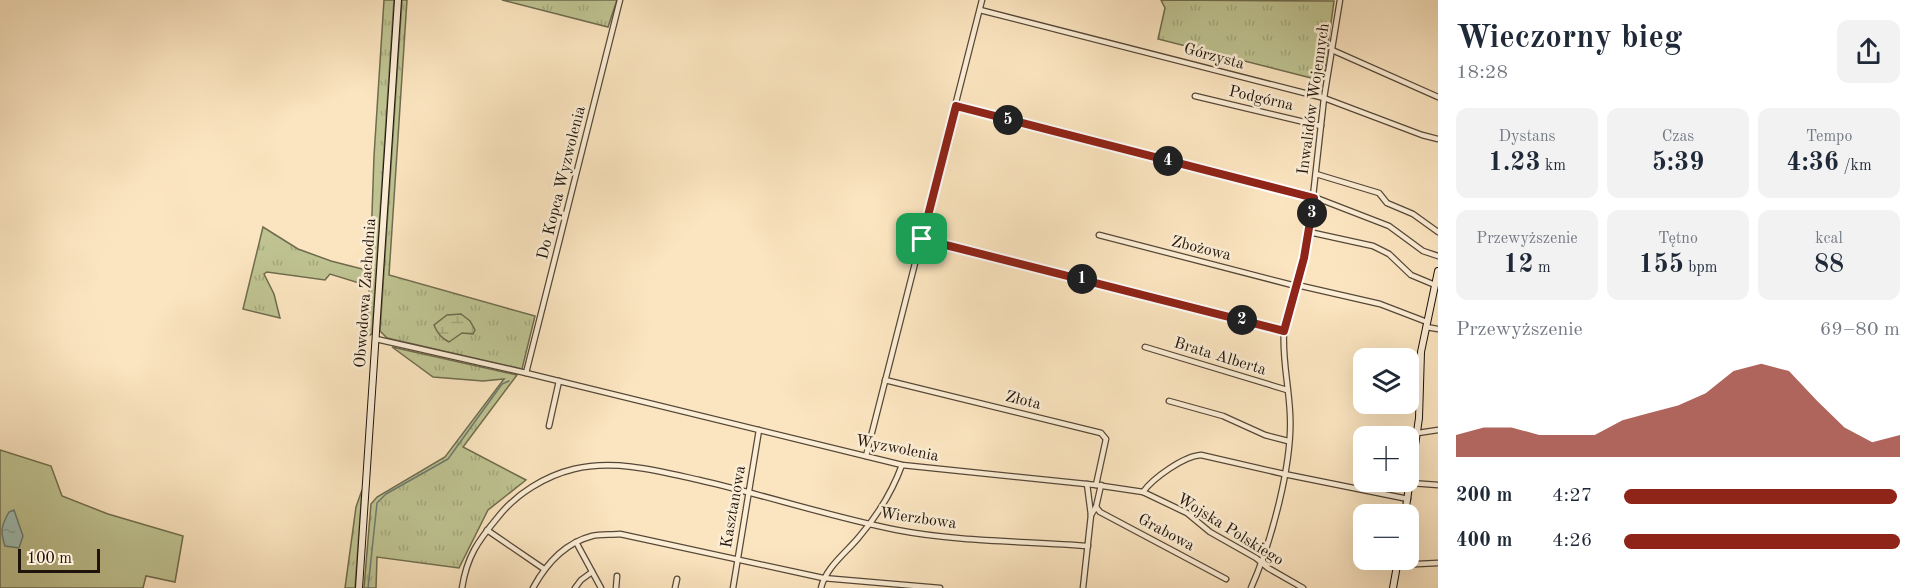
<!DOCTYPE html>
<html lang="pl">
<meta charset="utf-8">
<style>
:root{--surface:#fff;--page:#f2f2f3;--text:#1f2937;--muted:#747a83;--accent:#8f2418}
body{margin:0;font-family:"Old Standard TT",serif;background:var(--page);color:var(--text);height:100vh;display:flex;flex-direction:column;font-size:22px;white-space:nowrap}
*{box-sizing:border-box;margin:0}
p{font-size:20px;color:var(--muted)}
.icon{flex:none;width:33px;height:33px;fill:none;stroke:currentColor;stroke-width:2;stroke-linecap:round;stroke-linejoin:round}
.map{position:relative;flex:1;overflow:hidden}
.panel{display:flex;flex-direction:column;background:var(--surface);width:480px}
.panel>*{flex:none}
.fabs{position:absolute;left:1353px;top:348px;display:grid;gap:12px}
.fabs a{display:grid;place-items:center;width:66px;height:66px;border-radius:12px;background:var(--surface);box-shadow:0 6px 24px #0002;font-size:30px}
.scale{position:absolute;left:18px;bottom:15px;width:82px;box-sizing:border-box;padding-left:6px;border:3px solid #1f140b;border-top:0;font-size:16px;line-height:21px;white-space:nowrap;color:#1f140b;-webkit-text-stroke:4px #fceed6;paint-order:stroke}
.pin{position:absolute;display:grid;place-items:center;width:51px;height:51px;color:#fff;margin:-26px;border-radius:12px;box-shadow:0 3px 9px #0006}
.km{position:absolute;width:30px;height:30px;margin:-15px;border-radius:50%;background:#222;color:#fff;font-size:16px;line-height:30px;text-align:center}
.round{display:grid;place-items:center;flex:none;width:63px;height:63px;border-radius:12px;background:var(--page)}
.headline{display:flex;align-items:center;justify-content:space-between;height:102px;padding:0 18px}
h1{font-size:33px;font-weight:700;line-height:45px}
.stats{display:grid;grid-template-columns:repeat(3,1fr);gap:9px;height:102px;padding:6px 18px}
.stats div{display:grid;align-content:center;border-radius:12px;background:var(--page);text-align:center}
.stats b{font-size:26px;font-weight:700}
.stats small{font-size:16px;font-weight:400}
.stats p{font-size:16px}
.chart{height:168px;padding:12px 18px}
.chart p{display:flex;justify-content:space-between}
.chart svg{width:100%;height:108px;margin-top:6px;fill:var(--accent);opacity:.7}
ul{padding:0 18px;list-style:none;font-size:20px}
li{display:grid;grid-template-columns:96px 72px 1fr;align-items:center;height:45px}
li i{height:15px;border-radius:8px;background:var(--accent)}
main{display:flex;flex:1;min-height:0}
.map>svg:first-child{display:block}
.grass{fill:url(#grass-tufts);stroke:#6f6c4e;stroke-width:1.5}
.wetland{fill:url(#wetland-marsh);stroke:#6f6c4e;stroke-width:1.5}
.green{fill:#bfc492;stroke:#6f6c4e;stroke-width:1.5}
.water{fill:url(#water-ripples);stroke:#6c7b71;stroke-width:1.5}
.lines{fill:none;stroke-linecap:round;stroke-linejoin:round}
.stream{stroke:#6c7b71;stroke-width:1.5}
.street-casing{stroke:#564838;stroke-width:7}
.secondary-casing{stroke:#1f140b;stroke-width:8}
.street{stroke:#fceed6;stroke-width:4.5}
.secondary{stroke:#fceed6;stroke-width:6}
.route-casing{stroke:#fff;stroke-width:12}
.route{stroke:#8f2418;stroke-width:8}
.labels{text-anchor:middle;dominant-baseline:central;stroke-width:5;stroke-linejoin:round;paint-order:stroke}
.street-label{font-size:16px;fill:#1f140b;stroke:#fceed6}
</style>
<main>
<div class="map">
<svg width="1438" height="588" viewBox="0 0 1438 588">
<defs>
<pattern id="grass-tufts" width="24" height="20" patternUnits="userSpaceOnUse" patternTransform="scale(1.5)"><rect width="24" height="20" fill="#bfc492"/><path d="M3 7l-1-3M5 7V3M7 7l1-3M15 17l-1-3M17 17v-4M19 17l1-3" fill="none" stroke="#a4a87d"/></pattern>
<pattern id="wetland-marsh" width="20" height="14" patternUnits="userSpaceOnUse" patternTransform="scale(1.5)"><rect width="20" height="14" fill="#bfc492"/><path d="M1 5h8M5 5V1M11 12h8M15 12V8" fill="none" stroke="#a4a87d"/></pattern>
<pattern id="water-ripples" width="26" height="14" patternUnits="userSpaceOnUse" patternTransform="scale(1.5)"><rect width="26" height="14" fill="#9fbfb5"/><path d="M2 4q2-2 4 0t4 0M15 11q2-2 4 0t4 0" fill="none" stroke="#88a39a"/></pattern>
</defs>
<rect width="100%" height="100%" fill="#fbe5c0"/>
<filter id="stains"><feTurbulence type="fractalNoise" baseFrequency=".00333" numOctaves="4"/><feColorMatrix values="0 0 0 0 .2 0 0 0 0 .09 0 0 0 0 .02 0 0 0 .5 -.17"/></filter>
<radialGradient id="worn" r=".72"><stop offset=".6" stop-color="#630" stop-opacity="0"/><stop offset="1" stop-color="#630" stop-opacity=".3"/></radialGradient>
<!-- grass -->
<g class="grass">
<path d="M384 0H394L372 334 368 336 369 286 330 274 325 280 267 272 264 274 274 294 280 318 243 309 263 227 298 249 331 261 370 271 374 156Z"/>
<path d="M402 0H407L389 275 535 316 522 369 387 338 380 331Z"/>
<path d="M502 0H617L608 27Z"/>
<path d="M1161 0 1334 1 1323 81 1158 39 1165 8Z"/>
<path d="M392 347 517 375 463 447 526 480 488 510 459 568 377 557 376 588H364L371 504 377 497 445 457 504 379 483 381 433 377Z"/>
<path d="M362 490 355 588H345L356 507Z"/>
</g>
<!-- wetland -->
<path class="wetland" d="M461 314 470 321 475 330 473 334 462 333 449 342C441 338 437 333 434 325L447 315Z"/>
<!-- green -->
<path class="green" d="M0 450 51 466 62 496 108 514 183 536 175 582 146 576 143 588H0Z"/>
<!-- water -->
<path class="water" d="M14 510 23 536 19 548 5 546C0 531 1 526 9 512Z"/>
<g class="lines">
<!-- stream -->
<path class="stream" d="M368 588 377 503 386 494 448 459 502 384 509 381"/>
<defs>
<g id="street">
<path d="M980 10 1324 98 1422 135 1438 139"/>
<path d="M1332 50 1438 97"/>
<path d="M1195 96 1321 126"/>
<path d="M956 106 1314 197 1389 226 1423 251 1438 256"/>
<path d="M1316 174 1379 193 1387 203 1413 214 1438 232"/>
<path d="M1309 232 1373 246 1389 254 1411 275 1435 285"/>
<path d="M1099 235 1296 286"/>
<path d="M922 239 1284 331"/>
<path d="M1297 285 1380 304 1427 322"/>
<path d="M1426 327 1438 329"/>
<path d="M376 339 526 373 902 465 1096 485 1143 492 1187 513 1210 532 1256 558 1268 568 1303 588"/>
<path d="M1145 347 1287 390"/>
<path d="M526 373 620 0"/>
<path d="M885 380 1101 433 1106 439 1096 485"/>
<path d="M1169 401 1223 416 1265 435 1288 441"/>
<path d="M549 426 559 381"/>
<path d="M1418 433 1438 430"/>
<path d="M866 456 982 0"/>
<path d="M1411 483 1438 485"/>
<path d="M1143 492C1153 478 1184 456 1201 455L1284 474 1408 499"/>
<path d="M1096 507 1100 512 1226 579"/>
<path d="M1091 515 1096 507 1101 485"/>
<path d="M487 530 544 569"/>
<path d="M576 542 601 588"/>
<path d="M1397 565 1438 563"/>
<path d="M462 588C467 556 478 541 498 517 516 494 545 476 574 469 615 459 659 471 699 480 765 495 831 517 897 530 959 542 1025 541 1088 546"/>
<path d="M533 588C546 564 565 543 592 536 600 534 611 535 620 534L823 578 940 588"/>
<path d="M575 588 581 580 592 572"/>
<path d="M616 588 617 576"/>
<path d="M675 588 677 579"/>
<path d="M733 588 759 430"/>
<path d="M821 588C826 567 846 553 859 537 878 515 892 492 902 465"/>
<path d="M1083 588 1091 515 1087 484"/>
<path d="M1251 588C1271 543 1293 463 1290 414 1289 386 1282 359 1284 331L1309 232 1324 98 1340 0"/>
</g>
<g id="secondary">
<path d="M1405 514 1419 418 1421 352 1438 271"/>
<path d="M359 588 398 0"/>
<path d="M1393 588 1398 560"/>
</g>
</defs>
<!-- street casing -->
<use href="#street" class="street-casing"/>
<!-- secondary casing -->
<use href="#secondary" class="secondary-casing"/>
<!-- street -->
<use href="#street" class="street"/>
<!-- secondary -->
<use href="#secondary" class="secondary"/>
</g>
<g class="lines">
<defs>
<path id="route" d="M956 106 1314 198 1304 258 1284 331 922 239Z"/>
</defs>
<!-- route casing -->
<use href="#route" class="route-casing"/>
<!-- route -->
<use href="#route" class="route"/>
</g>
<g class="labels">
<!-- street labels -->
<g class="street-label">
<text transform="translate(1214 57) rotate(15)">Górzysta</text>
<text transform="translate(1261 99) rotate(13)">Podgórna</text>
<text transform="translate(1314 99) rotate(-82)">Inwalidów Wojennych</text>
<text transform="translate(562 183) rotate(-76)">Do Kopca Wyzwolenia</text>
<text transform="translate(1201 249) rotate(14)">Zbożowa</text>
<text transform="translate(366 293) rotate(-86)">Obwodowa Zachodnia</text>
<text transform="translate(1220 357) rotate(17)">Brata Alberta</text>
<text transform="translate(1023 401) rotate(14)">Złota</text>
<text transform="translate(897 449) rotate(11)">Wyzwolenia</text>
<text transform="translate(734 507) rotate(-80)">Kasztanowa</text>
<text transform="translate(918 519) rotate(8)">Wierzbowa</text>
<text transform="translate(1230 530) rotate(32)">Wojska Polskiego</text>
<text transform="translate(1166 533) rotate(28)">Grabowa</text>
</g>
</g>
<rect width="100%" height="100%" filter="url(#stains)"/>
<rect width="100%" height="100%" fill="url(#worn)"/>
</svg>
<div class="fabs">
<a><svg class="icon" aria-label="layers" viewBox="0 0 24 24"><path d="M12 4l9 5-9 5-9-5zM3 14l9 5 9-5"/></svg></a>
<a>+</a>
<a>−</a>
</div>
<div class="scale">100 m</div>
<div class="pin" style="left:922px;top:239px;background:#1e9e55"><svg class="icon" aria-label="arrive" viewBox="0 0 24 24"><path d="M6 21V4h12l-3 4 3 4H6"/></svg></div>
<b class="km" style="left:1082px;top:279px">1</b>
<b class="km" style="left:1242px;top:320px">2</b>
<b class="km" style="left:1312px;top:213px">3</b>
<b class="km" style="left:1168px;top:161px">4</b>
<b class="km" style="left:1008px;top:120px">5</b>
</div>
<section class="panel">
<div class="headline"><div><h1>Wieczorny bieg</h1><p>18:28</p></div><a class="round"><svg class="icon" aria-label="share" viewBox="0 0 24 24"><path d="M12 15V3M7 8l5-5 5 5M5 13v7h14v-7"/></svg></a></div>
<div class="stats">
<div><p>Dystans</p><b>1.23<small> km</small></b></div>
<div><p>Czas</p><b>5:39</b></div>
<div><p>Tempo</p><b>4:36<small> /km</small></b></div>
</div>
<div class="stats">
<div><p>Przewyższenie</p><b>12<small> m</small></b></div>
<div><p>Tętno</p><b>155<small> bpm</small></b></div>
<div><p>kcal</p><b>88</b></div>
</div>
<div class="chart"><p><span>Przewyższenie</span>69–80 m</p>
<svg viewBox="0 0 160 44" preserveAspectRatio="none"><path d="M0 44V35L10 32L20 32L30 35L40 35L50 35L60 29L70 26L80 23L90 18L100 9L110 6L120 9L130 21L140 32L150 38L160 35V44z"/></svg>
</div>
<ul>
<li><b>200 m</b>4:27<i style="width:99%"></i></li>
<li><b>400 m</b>4:26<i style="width:100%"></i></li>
</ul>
</section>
</main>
